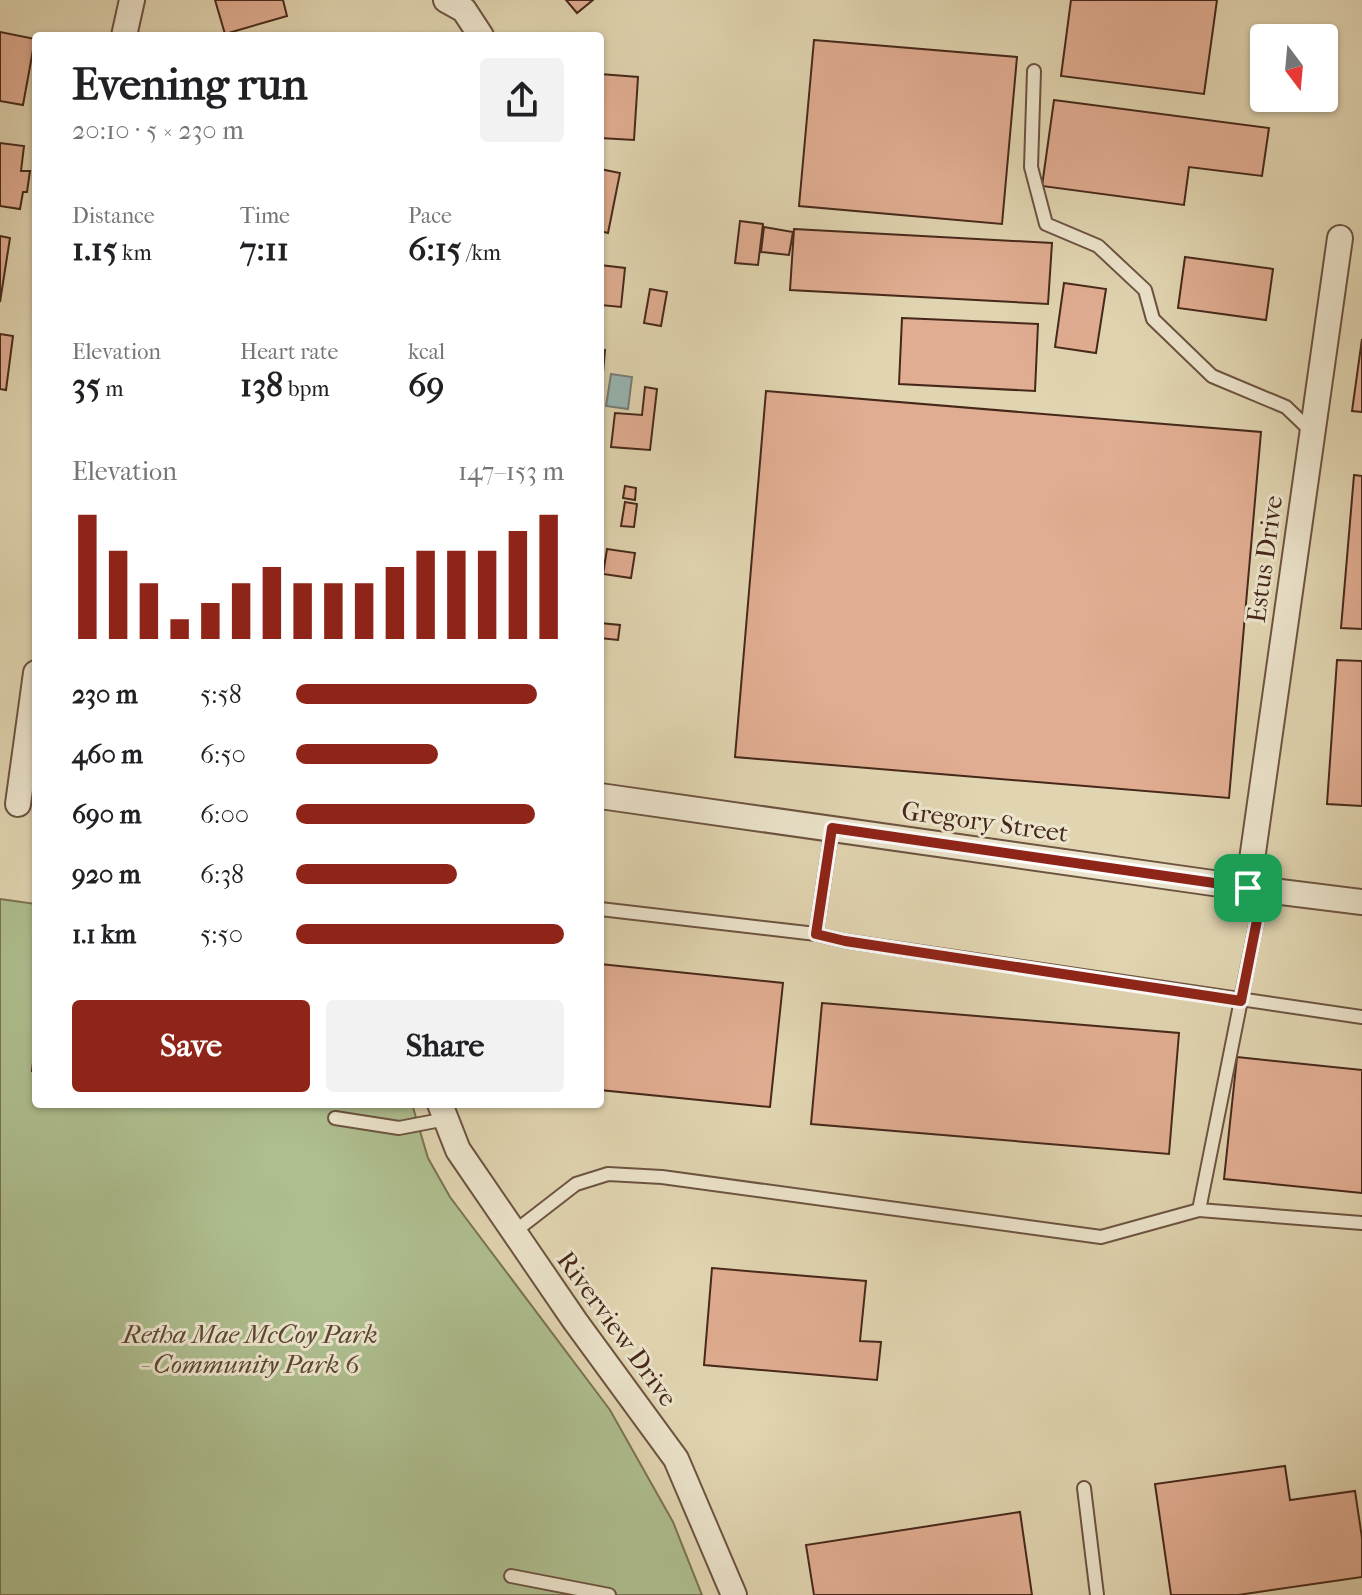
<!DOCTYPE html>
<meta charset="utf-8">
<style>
:root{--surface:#fff;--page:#f2f2f2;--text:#202124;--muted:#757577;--accent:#8f2418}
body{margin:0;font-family:"IM FELL French Canon",serif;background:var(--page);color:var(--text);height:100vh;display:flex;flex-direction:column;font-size:30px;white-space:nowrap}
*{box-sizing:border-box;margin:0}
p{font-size:26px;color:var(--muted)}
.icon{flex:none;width:44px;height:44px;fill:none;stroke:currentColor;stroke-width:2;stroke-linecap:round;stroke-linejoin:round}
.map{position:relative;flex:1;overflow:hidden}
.sheet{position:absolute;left:32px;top:32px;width:572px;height:1076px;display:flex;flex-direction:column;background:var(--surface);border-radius:8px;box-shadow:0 2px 6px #0004}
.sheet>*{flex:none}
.needle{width:52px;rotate:164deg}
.buttons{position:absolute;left:1250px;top:24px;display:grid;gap:16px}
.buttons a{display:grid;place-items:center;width:88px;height:88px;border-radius:8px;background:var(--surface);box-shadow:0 2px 6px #0004;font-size:40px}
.pin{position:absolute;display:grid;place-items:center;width:68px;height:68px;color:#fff;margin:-34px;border-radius:16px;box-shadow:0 4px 12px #0006}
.round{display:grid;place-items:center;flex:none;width:84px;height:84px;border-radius:8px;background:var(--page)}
.overview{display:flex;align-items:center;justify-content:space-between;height:136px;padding:0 40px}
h1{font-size:44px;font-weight:800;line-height:60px}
.stats{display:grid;grid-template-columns:repeat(3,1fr);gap:12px;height:136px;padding:8px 40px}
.stats div{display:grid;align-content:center}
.stats b{font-size:34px;font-weight:800}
.stats small{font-size:22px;font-weight:400}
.stats p{font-size:22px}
.chart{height:224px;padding:16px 40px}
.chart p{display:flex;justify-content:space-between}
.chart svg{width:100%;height:144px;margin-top:8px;stroke:var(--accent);stroke-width:6}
.cta{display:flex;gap:16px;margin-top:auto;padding:16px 40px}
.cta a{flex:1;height:92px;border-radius:8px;background:var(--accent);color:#fff;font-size:32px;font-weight:800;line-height:92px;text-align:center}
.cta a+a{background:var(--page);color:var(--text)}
ul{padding:0 40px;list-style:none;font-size:26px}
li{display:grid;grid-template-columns:128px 96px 1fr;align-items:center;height:60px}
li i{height:20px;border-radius:10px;background:var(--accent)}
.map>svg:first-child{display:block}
.green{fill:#aebe8f;stroke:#7a7354;stroke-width:2}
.water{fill:#97b7b5;stroke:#777e77;stroke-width:2}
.building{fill:#e1ad92;stroke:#46281a;stroke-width:2}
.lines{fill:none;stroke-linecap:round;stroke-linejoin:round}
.lane-casing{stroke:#6d5340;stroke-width:16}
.street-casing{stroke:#6d5340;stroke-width:28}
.lane{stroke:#ece4cc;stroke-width:12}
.street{stroke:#ece4cc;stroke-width:24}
.route-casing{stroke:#fff;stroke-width:16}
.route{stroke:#8f2418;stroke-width:10}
.labels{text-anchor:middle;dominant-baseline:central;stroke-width:6;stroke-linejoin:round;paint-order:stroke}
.street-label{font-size:26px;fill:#46281a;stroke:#ece4cc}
.park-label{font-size:26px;font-style:italic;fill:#5b4631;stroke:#ece4cc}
</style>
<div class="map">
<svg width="1362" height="1595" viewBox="0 0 1362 1595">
<rect width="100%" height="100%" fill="#e1d5b1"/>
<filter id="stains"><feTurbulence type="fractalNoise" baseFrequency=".0025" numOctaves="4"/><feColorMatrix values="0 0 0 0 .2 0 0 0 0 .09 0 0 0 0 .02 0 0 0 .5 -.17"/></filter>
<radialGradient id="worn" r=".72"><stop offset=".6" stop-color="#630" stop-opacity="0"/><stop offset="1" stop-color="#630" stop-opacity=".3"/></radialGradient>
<!-- green -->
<path class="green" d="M0 899 36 904V1104H412L428 1158 450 1197 610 1410 673 1522 702 1595H0Z"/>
<!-- water -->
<path class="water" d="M611 374 632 377 628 409 606 406Z"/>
<!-- building -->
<g class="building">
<path d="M215 0H283L287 16 225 34Z"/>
<path d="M566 0H593L577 13Z"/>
<path d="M1071 0H1217L1204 94 1061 76Z"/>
<path d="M0 32 35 39 23 105 0 101Z"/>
<path d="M814 40 1017 57 1002 224 799 206Z"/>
<path d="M600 74 638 77 634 140 600 138Z"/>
<path d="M1054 100 1269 128 1262 176 1189 167 1184 205 1042 186Z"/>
<path d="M0 143 24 146 21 171H30L27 192H23L20 209 0 206Z"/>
<path d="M600 169 620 173 608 233 600 231Z"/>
<path d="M740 221 763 224 758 265 735 263Z"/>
<path d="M764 227 793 232 789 255 761 252Z"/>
<path d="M794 229 1052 243 1048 304 790 290Z"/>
<path d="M0 236 10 238 0 302Z"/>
<path d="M1185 257 1273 269 1266 320 1178 308Z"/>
<path d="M600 265 625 268 621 307 601 305 600 310Z"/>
<path d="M1064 283 1106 289 1096 353 1055 347Z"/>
<path d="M650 289 667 292 661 326 644 323Z"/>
<path d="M902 318 1038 324 1035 391 899 384Z"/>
<path d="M0 334 13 336 6 390 0 389Z"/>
<path d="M1362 339V412L1352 411Z"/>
<path d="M600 349 605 350 600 406Z"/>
<path d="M645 387 657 389 650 450 611 447 615 413 642 415Z"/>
<path d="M766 391 1261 432 1229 798 735 757Z"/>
<path d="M1354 475 1362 476V629L1341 628Z"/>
<path d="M625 486 636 488 635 500 623 498Z"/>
<path d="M625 502 637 504 634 527 621 526Z"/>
<path d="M607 549 635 553 631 578 603 574Z"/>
<path d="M600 623 620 625 618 640 600 638Z"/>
<path d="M1337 660 1362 661V806L1327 804Z"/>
<path d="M600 964 783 983 770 1107 600 1090Z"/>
<path d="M822 1003 1179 1033 1169 1154 811 1124Z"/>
<path d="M36 1037V1072L32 1071Z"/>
<path d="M1237 1057 1362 1070V1193L1224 1179Z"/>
<path d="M712 1268 866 1281 860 1341 881 1342 877 1380 704 1365Z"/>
<path d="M1285 1466 1290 1500 1355 1491 1362 1538V1577L1238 1595H1171L1155 1484Z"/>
<path d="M1020 1512 1032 1595H814L806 1545Z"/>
</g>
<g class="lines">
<defs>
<g id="lane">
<path d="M1034 71 1031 167 1046 224 1098 246 1145 290 1153 319 1212 376 1286 407 1311 431"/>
<path d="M832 828 816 934 845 941 1362 1017"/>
<path d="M1263 890 1199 1210 1362 1223"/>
<path d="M600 909 816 934"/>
<path d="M335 1118 399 1128 446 1119"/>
<path d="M514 1232 576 1184 608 1174 662 1177 1101 1237 1199 1210"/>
<path d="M1084 1488 1097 1595"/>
<path d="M511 1576 609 1595"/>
</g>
<g id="street">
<path d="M446 0 464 10 481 36"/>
<path d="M124 36 132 0"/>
<path d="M600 796 1248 888 1362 902"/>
<path d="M18 804 36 673"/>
<path d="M1248 888 1340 238"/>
<path d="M440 1104 458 1150 575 1321 676 1459 734 1595"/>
</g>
</defs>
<!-- lane casing -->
<use href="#lane" class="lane-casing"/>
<!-- street casing -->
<use href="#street" class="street-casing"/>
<!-- lane -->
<use href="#lane" class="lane"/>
<!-- street -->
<use href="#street" class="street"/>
</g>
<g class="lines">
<defs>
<path id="route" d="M832 828 1263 890 1241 1001 845 941 816 934Z"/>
</defs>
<!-- route casing -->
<use href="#route" class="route-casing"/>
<!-- route -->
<use href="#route" class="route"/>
</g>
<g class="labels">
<!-- street labels -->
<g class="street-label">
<text transform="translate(1265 559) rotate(-82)">Estus Drive</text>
<text transform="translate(985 822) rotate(8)">Gregory Street</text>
<text transform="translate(617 1329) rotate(54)">Riverview Drive</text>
</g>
<!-- park labels -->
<g class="park-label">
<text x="250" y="1334">Retha Mae McCoy Park<tspan x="250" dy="30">- Community Park 6</tspan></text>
</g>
</g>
<rect width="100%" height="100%" filter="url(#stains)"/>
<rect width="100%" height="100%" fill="url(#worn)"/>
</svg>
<div class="buttons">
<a><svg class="needle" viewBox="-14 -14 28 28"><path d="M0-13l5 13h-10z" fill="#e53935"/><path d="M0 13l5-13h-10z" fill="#757577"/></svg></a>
</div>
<div class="pin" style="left:1248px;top:888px;background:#1e9e55"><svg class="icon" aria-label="arrive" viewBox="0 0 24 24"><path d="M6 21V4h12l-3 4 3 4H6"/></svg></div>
<section class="sheet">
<div class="overview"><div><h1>Evening run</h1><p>20:10 · 5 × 230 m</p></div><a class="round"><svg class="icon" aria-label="share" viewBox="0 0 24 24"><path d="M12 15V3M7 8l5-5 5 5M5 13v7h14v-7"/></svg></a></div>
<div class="stats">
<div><p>Distance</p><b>1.15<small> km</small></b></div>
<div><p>Time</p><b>7:11</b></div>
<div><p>Pace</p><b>6:15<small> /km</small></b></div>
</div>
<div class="stats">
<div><p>Elevation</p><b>35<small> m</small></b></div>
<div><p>Heart rate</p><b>138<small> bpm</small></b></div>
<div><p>kcal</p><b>69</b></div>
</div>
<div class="chart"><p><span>Elevation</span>147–153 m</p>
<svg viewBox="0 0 160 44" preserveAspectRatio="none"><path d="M5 44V6M15 44V17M25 44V27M35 44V38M45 44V33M55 44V27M65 44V22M75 44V27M85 44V27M95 44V27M105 44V22M115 44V17M125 44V17M135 44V17M145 44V11M155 44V6"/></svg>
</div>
<ul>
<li><b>230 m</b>5:58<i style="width:90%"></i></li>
<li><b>460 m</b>6:50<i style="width:53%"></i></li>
<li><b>690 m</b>6:00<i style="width:89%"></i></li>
<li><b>920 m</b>6:38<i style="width:60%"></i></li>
<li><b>1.1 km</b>5:50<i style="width:100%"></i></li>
</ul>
<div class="cta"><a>Save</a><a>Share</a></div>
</section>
</div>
